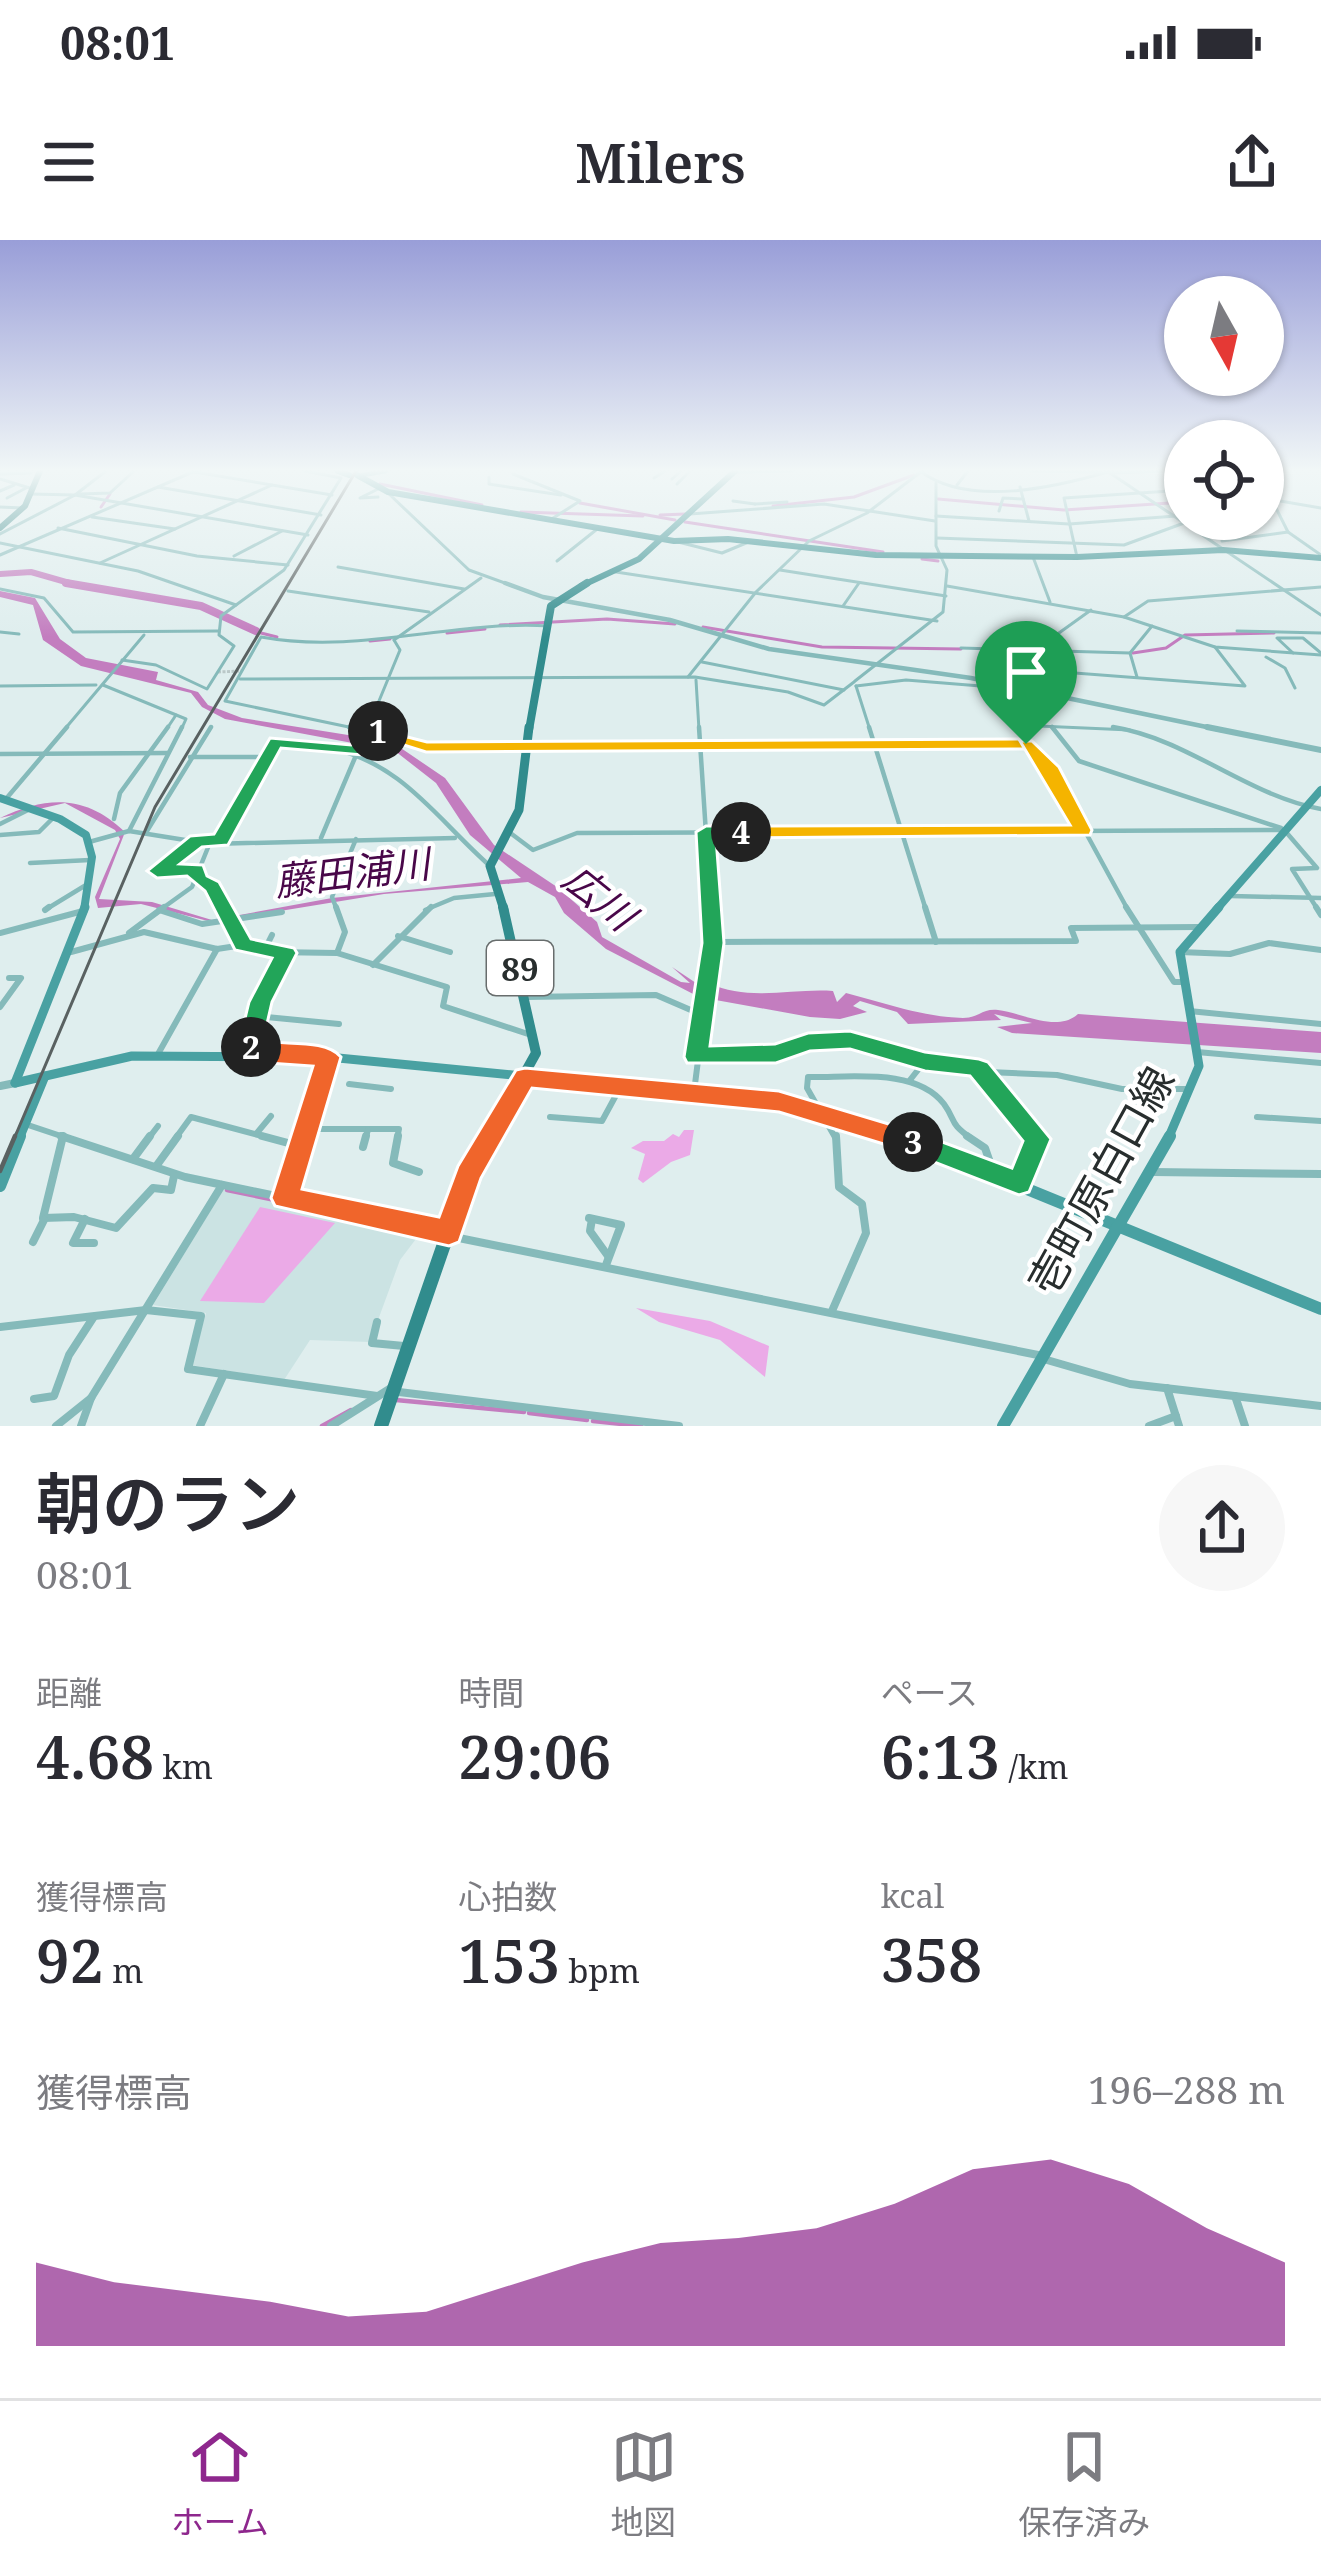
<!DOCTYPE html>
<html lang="ja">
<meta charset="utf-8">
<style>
:root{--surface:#fff;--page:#f7f7f7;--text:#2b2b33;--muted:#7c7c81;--line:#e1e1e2;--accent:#8e278d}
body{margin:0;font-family:"Noto Serif","Noto Sans JP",serif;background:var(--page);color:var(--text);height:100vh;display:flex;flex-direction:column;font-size:45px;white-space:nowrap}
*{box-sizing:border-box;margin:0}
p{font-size:39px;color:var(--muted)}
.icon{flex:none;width:66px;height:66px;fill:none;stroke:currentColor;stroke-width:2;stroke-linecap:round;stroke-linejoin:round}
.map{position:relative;height:1186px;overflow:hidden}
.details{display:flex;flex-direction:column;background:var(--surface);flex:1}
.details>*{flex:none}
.needle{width:78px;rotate:172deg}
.fabs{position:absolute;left:1164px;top:36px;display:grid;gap:24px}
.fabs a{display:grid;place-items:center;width:120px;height:120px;border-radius:50%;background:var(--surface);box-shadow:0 3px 9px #0004;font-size:60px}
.pin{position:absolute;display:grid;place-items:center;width:102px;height:102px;color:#fff;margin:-123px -51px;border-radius:50% 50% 50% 0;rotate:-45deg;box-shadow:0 0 12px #0007}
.pin .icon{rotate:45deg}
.km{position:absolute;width:60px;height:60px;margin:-30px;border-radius:50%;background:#222;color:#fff;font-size:33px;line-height:60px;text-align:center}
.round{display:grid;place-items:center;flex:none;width:126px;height:126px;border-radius:63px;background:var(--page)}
.overview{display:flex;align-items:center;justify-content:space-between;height:204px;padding:0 36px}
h1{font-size:66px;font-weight:600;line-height:90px}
.metrics{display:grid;grid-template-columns:repeat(3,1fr);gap:18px;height:204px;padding:12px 36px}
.metrics div{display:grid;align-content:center}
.metrics b{font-size:60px;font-weight:600}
.metrics small{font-size:33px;font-weight:400}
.metrics p{font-size:33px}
.chart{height:336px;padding:24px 36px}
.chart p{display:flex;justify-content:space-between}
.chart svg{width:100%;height:216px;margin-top:12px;fill:var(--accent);opacity:.7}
.status{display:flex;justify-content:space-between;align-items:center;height:84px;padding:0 60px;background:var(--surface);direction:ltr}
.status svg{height:33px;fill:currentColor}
header{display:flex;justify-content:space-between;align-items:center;height:156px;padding:0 36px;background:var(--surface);font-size:54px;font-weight:600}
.menu{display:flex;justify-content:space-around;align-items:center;height:168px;border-top:3px solid var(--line);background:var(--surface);font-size:33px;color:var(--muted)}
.menu a{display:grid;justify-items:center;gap:6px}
.menu .on{color:var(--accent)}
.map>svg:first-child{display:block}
.built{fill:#cbe3e3}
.green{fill:#ebaae7}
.water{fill:#c37dbf}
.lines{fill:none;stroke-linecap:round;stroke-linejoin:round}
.stream-far1{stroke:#c37dbf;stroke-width:3}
.stream{stroke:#c37dbf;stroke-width:4.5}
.river-far1{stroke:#c37dbf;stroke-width:6}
.river{stroke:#c37dbf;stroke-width:8}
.minor-tunnel{stroke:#bac8c8;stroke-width:3;stroke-dasharray:3 1.5;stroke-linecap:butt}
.minor-far3{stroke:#85baba;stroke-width:3}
.minor-far2{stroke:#85baba;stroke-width:4.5}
.minor-far1{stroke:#85baba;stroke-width:6}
.minor{stroke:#85baba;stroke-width:8}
.tertiary-far3{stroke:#85baba;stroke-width:3}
.tertiary-far2{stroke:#85baba;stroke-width:4.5}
.tertiary-far1{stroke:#85baba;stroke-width:6}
.tertiary{stroke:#85baba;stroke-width:8}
.secondary-far3{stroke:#49a1a2;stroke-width:4.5}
.secondary-far2{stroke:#49a1a2;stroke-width:8}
.secondary-far1{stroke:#49a1a2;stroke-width:9}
.secondary{stroke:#49a1a2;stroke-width:12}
.primary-far4{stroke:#318c8d;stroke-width:6}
.primary-far3{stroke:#318c8d;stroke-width:8}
.primary-far2{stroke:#318c8d;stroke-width:9}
.primary-far1{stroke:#318c8d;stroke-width:10}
.primary{stroke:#318c8d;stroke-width:14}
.trunk{stroke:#2e8282;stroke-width:6}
.rail-far1{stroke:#596161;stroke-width:3}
.rail{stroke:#596161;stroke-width:4.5}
.split-1{fill:#f5b400;stroke:#fff;stroke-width:3}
.split-2{fill:#22a559;stroke:#fff;stroke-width:3}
.split-3{fill:#f0652b;stroke:#fff;stroke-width:3}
.split-4{fill:#22a559;stroke:#fff;stroke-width:3}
.split-5{fill:#f5b400;stroke:#fff;stroke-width:3}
.labels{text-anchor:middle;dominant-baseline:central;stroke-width:9;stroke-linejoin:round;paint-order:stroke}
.shield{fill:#fff;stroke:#686d6d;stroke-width:3}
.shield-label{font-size:33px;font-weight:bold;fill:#282e2e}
.water-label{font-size:39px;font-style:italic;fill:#490749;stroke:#fff}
.near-street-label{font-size:42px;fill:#282e2e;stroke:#fff}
</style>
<div class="status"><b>08:01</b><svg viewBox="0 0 49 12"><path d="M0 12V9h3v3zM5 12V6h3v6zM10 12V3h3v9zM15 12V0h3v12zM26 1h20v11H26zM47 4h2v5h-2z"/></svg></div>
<header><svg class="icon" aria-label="menu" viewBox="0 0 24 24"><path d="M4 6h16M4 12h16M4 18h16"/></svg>Milers<svg class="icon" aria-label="share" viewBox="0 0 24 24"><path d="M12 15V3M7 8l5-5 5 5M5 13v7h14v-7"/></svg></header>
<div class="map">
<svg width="1321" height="1186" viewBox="0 0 1321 1186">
<rect width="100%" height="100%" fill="#dfeeee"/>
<!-- built -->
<path class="built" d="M223 950 422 991 400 1020 370 1102 310 1100 284 1140 191 1125 206 1073 153 1065Z"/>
<!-- green -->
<g class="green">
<path d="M684 890H694L690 915 671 922 643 943 638 939 645 914 631 908 643 901H664L673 894 679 897Z"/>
<path d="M260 967 335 983 264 1063 200 1061Z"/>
<path d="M636 1068 710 1081 769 1106 765 1137 720 1100 659 1082Z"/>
</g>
<!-- water -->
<path class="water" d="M0 351 35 358 60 399 86 418 158 432 156 440 198 452 208 465 242 478 392 502 445 538 494 605 557 647 597 682 602 697 681 742 690 743 672 727 702 747 709 743C748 762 792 748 833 751L837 762 846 753C885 763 923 777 963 778 978 778 983 768 998 770 1023 773 1057 793 1078 774L1321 792V813L1012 793 997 787 1032 783 994 774 1001 780 908 784 897 772 860 761 853 766 867 772 840 779 810 777 699 757 606 709 564 673 555 657 528 642 384 654 212 682 141 664 98 668 95 657 120 599 115 590 65 563 0 578C47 556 85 554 125 592L99 659 152 662 212 680 332 658 521 638 470 595 436 543 395 511 225 479 202 467 191 453 81 426 43 400 33 365 0 357Z"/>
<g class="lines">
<!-- stream-far1 -->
<g class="stream-far1">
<path d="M380 244 482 265"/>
<path d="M938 259 1064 270 1185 262"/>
<path d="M580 263 675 280"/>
<path d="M773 266 854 257 914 235"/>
<path d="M101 267 110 254"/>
<path d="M521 272 643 276"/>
<path d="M660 275 685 274"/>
<path d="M685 282 883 312"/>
<path d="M922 319 938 321"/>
<path d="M500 385 607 379 675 384"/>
<path d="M703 387 822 407 961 409"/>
<path d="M261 393 277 397"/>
<path d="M447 393 485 389"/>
<path d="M370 401 390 399"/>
<path d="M989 410 1021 411"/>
<path d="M1133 413 1166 408 1185 395 1274 393"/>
</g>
<!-- stream -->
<g class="stream">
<path d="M227 950 401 986"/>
<path d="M396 1160 524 1172"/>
<path d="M529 1173 587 1180"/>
<path d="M593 1181 641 1186"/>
<path d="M322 1186 351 1170"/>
</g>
<!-- river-far1 -->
<path class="river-far1" d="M0 334 31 332 80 346"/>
<!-- river -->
<path class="river" d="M66 343 201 366 256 391"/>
<!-- minor-tunnel -->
<path class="minor-tunnel" d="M218 432 242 431"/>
<!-- minor-far3 -->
<g class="minor-far3">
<path d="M920 231C969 268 1056 247 1111 231"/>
<path d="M1031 231 1101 232"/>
<path d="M195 232 332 255"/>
<path d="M735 232 793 231"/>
<path d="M1110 233 1321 375"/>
<path d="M1113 233 1161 231"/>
<path d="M0 234 31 233"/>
<path d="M513 234 580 261 550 280"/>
<path d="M489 237V244L561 255"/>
<path d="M654 238 665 231"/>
<path d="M0 239 33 249"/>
<path d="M672 239 681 231"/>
<path d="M677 244 690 231"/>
<path d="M957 245 968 231"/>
<path d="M158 247 321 275"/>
<path d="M1020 247 1029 281"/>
<path d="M378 249 360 258 378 257"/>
<path d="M0 251 14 245"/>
<path d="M32 254 75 255 308 295"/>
<path d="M80 254 110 253 134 231"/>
<path d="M7 258 26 248"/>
<path d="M1263 258 1321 268"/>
<path d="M1272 260 1288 292 1321 315"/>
<path d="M733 261 755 264"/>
<path d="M755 264 787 262"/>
<path d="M0 267 23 268"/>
<path d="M999 271 1003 258 1023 259"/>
<path d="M690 274 824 264 935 281"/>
<path d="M936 276 1069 284 1176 276"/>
<path d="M92 277 175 289"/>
<path d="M58 288 197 316 288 325"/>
<path d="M0 294 75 255 106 231"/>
<path d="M937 298 1124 305 1195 279"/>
<path d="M1222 301 1288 292"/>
<path d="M678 302 722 313 751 301"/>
<path d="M0 303 138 331 236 365"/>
<path d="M0 315 195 231"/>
<path d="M234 316 282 291"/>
<path d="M1033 317 1050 362"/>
<path d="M1077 317 1064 258 1185 250"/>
<path d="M557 321 596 290"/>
<path d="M100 323 272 245"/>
<path d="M338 327 464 349"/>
<path d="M780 330 946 356"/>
<path d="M616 332 937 381"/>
<path d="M947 346 1124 377 1215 407 1321 415"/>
<path d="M0 349 44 358 73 392 218 391"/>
<path d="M288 351 429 372"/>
<path d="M843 366 859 343"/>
<path d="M1124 377 1148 361 1321 347"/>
<path d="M1237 391 1321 393"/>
<path d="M0 392 19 394"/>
<path d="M394 400 481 338"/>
<path d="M961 408 1130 413"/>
<path d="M1293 413 1277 398H1303L1321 413"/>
<path d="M1266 417 1285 428 1295 448"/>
<path d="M122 420 156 425 207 449 234 406 219 395 221 376 284 330 341 238 305 231"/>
<path d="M702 422 844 450"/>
<path d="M1027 428 1038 408 1091 370"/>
<path d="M688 437 756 352 809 301 867 273 922 231"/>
<path d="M1137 437 1130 413 1152 386"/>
<path d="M240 439 695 437 788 452 824 465 854 442"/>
<path d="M696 440 699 490"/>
<path d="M992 440 1011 428 1245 446 1215 407"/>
<path d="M855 441 943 372 947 330 936 306V243"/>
<path d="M991 442 1018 490"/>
<path d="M103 445 186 479 181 490"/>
<path d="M0 446 96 445"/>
<path d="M856 446 870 490"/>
<path d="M856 446 906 440 993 447"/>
<path d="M1016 485 1130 490"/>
<path d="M64 490 144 395"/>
<path d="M166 490 176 475"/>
<path d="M363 490 225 461 261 397C359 415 452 380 549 386"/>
<path d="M367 490 400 410 394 400"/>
</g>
<!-- minor-far2 -->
<g class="minor-far2">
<path d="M349 487 426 507 1026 504"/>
<path d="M699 487 711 670"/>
<path d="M869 487 926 670"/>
<path d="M1016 487 1050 527 1128 670"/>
<path d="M1052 487 1079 521 1281 588"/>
<path d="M1113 487C1188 499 1246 555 1321 569"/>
<path d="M0 514 168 513"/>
<path d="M190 517H266"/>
<path d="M5 560 67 487"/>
<path d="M114 579 120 553 168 487"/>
<path d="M0 584 28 570"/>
<path d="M129 591 182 487"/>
<path d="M147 591 211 487"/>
<path d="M509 592 533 610 577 593 1287 590"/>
<path d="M1286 592 1317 628 1292 629 1318 670"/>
<path d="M0 595 39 592 53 578"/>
<path d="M321 598 368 487"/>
<path d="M221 600 273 505C292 500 310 504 330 508 402 523 437 579 489 625"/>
<path d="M89 602 129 591 210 604 455 598"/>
<path d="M196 602 157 631 196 630"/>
<path d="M30 623 90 620"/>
<path d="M197 640 212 647 225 670"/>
<path d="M1231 656 1321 658"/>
<path d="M45 670 86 645"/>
<path d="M160 670 192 647 209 605"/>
<path d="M337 670 332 657 356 599"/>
<path d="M425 670 454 658 495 654"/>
</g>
<!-- minor-far1 -->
<g class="minor-far1">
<path d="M223 667 243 705"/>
<path d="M336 667 345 692 337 713"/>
<path d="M925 667 936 702"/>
<path d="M1126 667 1174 742H1183"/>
<path d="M1316 667 1321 675"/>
<path d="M45 670 49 667"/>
<path d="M159 670 202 684 282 672"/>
<path d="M0 693 83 671"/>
<path d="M129 693 164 667"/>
<path d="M398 696 450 712"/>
<path d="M713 702 1076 701 1071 688 1198 687"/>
<path d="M264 711 272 695"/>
<path d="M71 712 144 692 217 709 243 705 272 712 337 713 447 747 443 766 528 794"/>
<path d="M1180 712 1230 714 1269 703 1321 710"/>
<path d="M373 725 431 667"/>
<path d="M526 757 656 755 700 774"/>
<path d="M0 767 21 738H9"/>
<path d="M1189 771 1321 784"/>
<path d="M256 776 339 784"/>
<path d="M1197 812 1321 823"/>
<path d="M158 814 217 709"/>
<path d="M250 814 260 762 285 713"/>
<path d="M696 817 760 816 842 799 988 832 1057 835 1122 849H1187"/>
<path d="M979 829 1037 899"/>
<path d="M910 840 925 821"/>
<path d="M349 844 391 849"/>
<path d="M694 852 713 702 711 667"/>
<path d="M550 877 602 881 621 846"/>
<path d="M1257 877 1321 881"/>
<path d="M25 884 70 899"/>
<path d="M256 894 271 876"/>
<path d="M148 899 158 886"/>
<path d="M175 899 191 877 273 899"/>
<path d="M303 899 328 817"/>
<path d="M306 899 317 889H399L397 899"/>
<path d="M365 899 368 890"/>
<path d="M836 899 807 848 808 837C848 838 916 827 944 864 957 882 948 882 972 899"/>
</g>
<!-- minor -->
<g class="minor">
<path d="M61 896 185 937 443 991"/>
<path d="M63 896 43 978 74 977 116 988 153 948 171 950 174 936"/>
<path d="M262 896 303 907"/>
<path d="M398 896 393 923 419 932"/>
<path d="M967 896 985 908 993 931"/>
<path d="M305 900 309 896"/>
<path d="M363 907 366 896"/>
<path d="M133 919 150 896"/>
<path d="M157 925 178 896"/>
<path d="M1153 932 1321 934"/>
<path d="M1019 942 1034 896"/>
<path d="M285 958 304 896"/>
<path d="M589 978 621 985 606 1025"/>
<path d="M85 979 73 1003H94"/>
<path d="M592 979 590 991 608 1016"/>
<path d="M449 996 1043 1116"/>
<path d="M33 1002 44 980"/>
<path d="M832 1071 866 993 862 964 839 947 836 896"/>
<path d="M377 1082 372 1103 404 1106"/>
<path d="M0 1087 146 1070 201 1076 188 1129 377 1156"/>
<path d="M1047 1120 1130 1144 1321 1166"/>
<path d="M1167 1148 1179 1186"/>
<path d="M399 1152 679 1186"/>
<path d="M1235 1156 1245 1186"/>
<path d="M34 1159 54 1156 69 1115 93 1078"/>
<path d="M56 1186 91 1158"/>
<path d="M81 1186 91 1158 222 945"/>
<path d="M200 1186 224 1134"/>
<path d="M331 1186 391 1148"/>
<path d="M1149 1186 1176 1176"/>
</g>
<!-- tertiary-far3 -->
<path class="tertiary-far3" d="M388 253 469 330 513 346"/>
<!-- tertiary-far2 -->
<path class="tertiary-far2" d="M505 343 543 357 670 380 769 409 971 438 1221 490"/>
<!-- tertiary-far1 -->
<path class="tertiary-far1" d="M1207 487 1321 510"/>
<!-- tertiary -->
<path class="tertiary" d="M0 846 15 843"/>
<!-- secondary-far3 -->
<path class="secondary-far3" d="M363 235 386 231"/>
<!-- secondary-far2 -->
<g class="secondary-far2">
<path d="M0 558 60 579 86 595 92 617 84 670"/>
<path d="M1216 670 1321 550"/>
</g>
<!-- secondary-far1 -->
<g class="secondary-far1">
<path d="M15 843 85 667"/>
<path d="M15 843 132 816 328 817 779 861 905 899"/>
<path d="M19 899 45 836"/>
<path d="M1168 899 1199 826 1180 712 1219 667"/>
</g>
<!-- secondary -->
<g class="secondary">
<path d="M897 896 1321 1069"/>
<path d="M0 946 20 896"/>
<path d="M1003 1186 1170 896"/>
</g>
<!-- primary-far4 -->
<g class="primary-far4">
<path d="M338 231 349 235"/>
<path d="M357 235 388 252 674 301 728 299 876 315 1077 317 1223 310 1321 318"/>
<path d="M581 346 639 319 735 231"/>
</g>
<!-- primary-far3 -->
<path class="primary-far3" d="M529 490 551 366 587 343"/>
<!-- primary-far2 -->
<path class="primary-far2" d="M504 670 490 626 519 570 529 487"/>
<!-- primary-far1 -->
<path class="primary-far1" d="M488 899 536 813 503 667"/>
<!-- primary -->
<path class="primary" d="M381 1186 468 935 490 896"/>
<!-- trunk -->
<path class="trunk" d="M0 288 25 266 40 231"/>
<!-- rail-far1 -->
<path class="rail-far1" d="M14 899 155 567 356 231"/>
<!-- rail -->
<path class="rail" d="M0 931 15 896"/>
</g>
<!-- sky -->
<linearGradient id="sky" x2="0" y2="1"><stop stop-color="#999ed8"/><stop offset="0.58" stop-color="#f1f7f7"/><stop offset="1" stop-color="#f1f7f7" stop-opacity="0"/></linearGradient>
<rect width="1321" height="397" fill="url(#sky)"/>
<!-- split-1 -->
<path class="split-1" d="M372 488 427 502 1026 499 1034 504 1026 509 426 512 372 495Z"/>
<!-- split-2 -->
<path class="split-2" d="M361 486 386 491 372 495 363 515 281 508 228 605 202 607 180 624 203 625 207 636 219 642 251 699 294 708 297 713 272 762 260 814H242L238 807 249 762 272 718 235 710 205 651 187 636 157 638 147 631 190 596 214 594 270 498 351 505Z"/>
<!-- split-3 -->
<path class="split-3" d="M251 798C275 808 323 796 341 817L302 949 439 977 458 926 516 830 525 828 779 851 922 894 926 902 913 913 779 872 532 848 481 938 459 1002 449 1006 275 966 271 958 313 826 241 821 238 807Z"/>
<!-- split-4 -->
<path class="split-4" d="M706 586H741L751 592 716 598 724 703 710 806 775 804 808 793 850 791 925 812 979 819 988 822 1051 899 1029 952 1019 955 903 910V894L913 891 1012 928 1023 901 970 836 925 831 850 809 810 811 776 823H687L684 817 702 703 696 592Z"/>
<!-- split-5 -->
<path class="split-5" d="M1020 501H1032L1059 527 1092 590 1090 595 741 598 731 592 741 586 1070 585Z"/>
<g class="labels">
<!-- shield labels -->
<rect class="shield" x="487" y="701" width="66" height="54" rx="9"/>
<g class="shield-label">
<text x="520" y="728">89</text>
</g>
<!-- water labels -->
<g class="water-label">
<text transform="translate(352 631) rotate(-7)">藤田浦川</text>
<text transform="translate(600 656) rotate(39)">広川</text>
</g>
<!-- near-street labels -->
<g class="near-street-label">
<text transform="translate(1100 940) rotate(-61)">壱町原白口線</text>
</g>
</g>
</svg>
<div class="fabs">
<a><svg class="needle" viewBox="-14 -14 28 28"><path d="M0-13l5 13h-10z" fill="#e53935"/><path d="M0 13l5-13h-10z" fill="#7c7c81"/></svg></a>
<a><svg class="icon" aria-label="locate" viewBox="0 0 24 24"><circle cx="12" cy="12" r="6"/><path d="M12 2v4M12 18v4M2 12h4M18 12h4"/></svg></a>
</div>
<div class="pin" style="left:1026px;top:504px;background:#1e9e55"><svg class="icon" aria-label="arrive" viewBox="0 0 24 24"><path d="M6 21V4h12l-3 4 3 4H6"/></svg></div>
<b class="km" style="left:378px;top:491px">1</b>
<b class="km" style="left:251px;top:807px">2</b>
<b class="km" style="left:913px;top:902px">3</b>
<b class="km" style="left:741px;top:592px">4</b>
</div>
<section class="details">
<div class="overview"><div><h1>朝のラン</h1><p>08:01</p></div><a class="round"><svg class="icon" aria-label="share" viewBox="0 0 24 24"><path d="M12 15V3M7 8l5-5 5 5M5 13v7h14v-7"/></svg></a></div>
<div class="metrics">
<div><p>距離</p><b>4.68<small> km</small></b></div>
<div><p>時間</p><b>29:06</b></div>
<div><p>ペース</p><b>6:13<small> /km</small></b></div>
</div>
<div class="metrics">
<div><p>獲得標高</p><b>92<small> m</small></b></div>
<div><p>心拍数</p><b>153<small> bpm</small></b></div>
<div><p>kcal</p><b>358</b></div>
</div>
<div class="chart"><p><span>獲得標高</span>196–288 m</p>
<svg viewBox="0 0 160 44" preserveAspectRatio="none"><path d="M0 44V27L10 31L20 33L30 35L40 38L50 37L60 32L70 27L80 23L90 22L100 20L110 15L120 8L130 6L140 11L150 20L160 27V44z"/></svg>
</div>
</section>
<nav class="menu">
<a class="on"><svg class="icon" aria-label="home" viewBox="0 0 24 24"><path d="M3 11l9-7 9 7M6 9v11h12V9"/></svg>ホーム</a>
<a><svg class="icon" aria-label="map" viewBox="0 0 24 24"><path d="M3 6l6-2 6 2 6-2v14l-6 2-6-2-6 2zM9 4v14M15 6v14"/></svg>地図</a>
<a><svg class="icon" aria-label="saved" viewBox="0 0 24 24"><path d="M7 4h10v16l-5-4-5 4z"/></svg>保存済み</a>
</nav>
